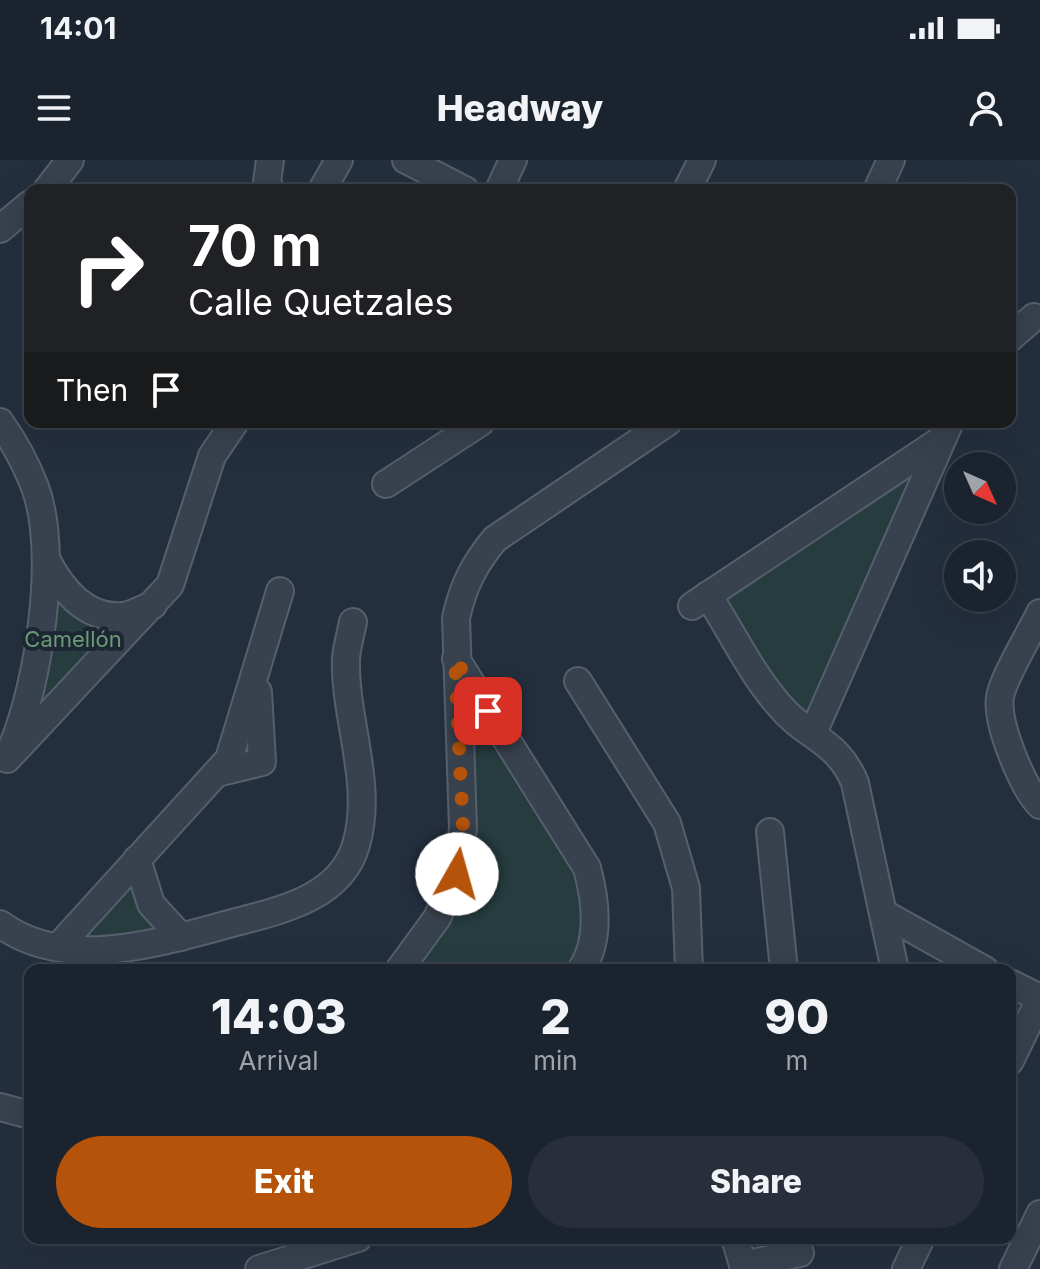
<!DOCTYPE html>
<html lang="en">
<head>
<meta charset="utf-8">
<style>
	:root { --surface:#1b232e; --page:#282f3a; --text:#f1f3f6; --muted:#a0a4aa; --line:#39404a; --accent:#b45309 }
	body { margin:0; font-family:Inter,sans-serif; background:var(--page); color:var(--text); height:100vh; display:flex; flex-direction:column; font-size:30px; white-space:nowrap }
	* { box-sizing:border-box; margin:0 }
	p { font-size:26px; color:var(--muted) }
	.icon { flex:none; width:44px; height:44px; fill:none; stroke:currentColor; stroke-width:2; stroke-linecap:round; stroke-linejoin:round }
	.map { position:relative; flex:1; overflow:hidden }
	.panel { position:absolute; left:24px; top:804px; width:992px; height:280px; display:flex; flex-direction:column; background:var(--surface); border-radius:16px; box-shadow:0 8px 32px #0002,0 0 0 2px var(--line) }
	.panel>* { flex:none }
	.banner { position:absolute; left:24px; top:24px; width:992px; height:244px; border-radius:16px; box-shadow:0 8px 32px #0002,0 0 0 2px var(--line); background:#202124; color:#fff; overflow:hidden }
	.needle { width:52px; rotate:135deg }
	.buttons { position:absolute; left:944px; top:292px; display:grid; gap:16px }
	.buttons a { display:grid; place-items:center; width:72px; height:72px; border-radius:50%; background:var(--surface); box-shadow:0 8px 32px #0002,0 0 0 2px var(--line); font-size:40px }
	.pin { position:absolute; display:grid; place-items:center; width:68px; height:68px; color:#fff; margin:-34px; border-radius:16px; box-shadow:0 4px 12px #0006 }
	.me { position:absolute; width:88px; margin:-44px; rotate:7deg; stroke-linejoin:round; filter:drop-shadow(0 0 6px #0008) }
	.turn { display:flex; align-items:center; gap:28px; height:168px; padding:0 32px; font-size:36px }
	.turn .icon { width:104px; height:104px; stroke-width:2.5 }
	.turn b { display:block; font-size:56px; line-height:68px }
	.then { display:flex; align-items:center; height:76px; padding:0 32px; background:#0003; gap:16px; font-size:30px }
	.eta { display:flex; justify-content:space-evenly; align-items:center; height:136px; text-align:center }
	.eta b { font-size:48px; font-weight:800; line-height:56px }
	.button { display:flex; gap:16px; margin-top:auto; padding:16px 32px }
	.button a { flex:1; height:92px; border-radius:48px; background:var(--accent); color:#fff; font-size:32px; font-weight:800; line-height:92px; text-align:center }
	.button a+a { background:var(--page); color:var(--text) }
	.status { display:flex; justify-content:space-between; align-items:center; height:56px; padding:0 40px; background:var(--surface); direction:ltr }
	.status svg { height:22px; fill:currentColor }
	header { display:flex; justify-content:space-between; align-items:center; height:104px; padding:0 32px; background:var(--surface); font-size:36px; font-weight:800 }
	.map>svg:first-child { display:block }
</style>
</head>
<body>
<div class="status"><b>14:01</b><svg viewBox="0 0 49 12"><path d="M0 12V9h3v3zM5 12V6h3v6zM10 12V3h3v9zM15 12V0h3v12zM26 1h20v11H26zM47 4h2v5h-2z"/></svg></div>
<header><svg class="icon" aria-label="menu" viewBox="0 0 24 24"><path d="M4 6h16M4 12h16M4 18h16"/></svg>Headway<svg class="icon" aria-label="person" viewBox="0 0 24 24"><circle cx="12" cy="8" r="4"/><path d="M4 21q1-7 8-7t8 7"/></svg></header>
<div class="map">
<svg width="1040" height="1109" viewBox="0 0 1040 1109">
	<rect width="100%" height="100%" fill="#242f3e"/>
	<g fill="#263c3f">
		<polygon points="941,280 813,573 708,435"/>
		<polygon points="59,425 123,456 7,599"/>
		<polygon points="455,499 587,708 581,810 399,810 448,736"/>
		<polygon points="137,699 181,777 58,787"/>
	</g>
	<g fill="none" stroke-linecap="round" stroke-linejoin="round">
		<g stroke="#565f6c" stroke-width="30">
			<g id="minor">
				<polyline points="270,0 267,22 271,30"/>
				<polyline points="406,0 465,30"/>
				<polyline points="47,30 70,0"/>
				<polyline points="322,30 339,0"/>
				<polyline points="499,30 513,0"/>
				<polyline points="687,30 702,0"/>
				<polyline points="877,30 891,0"/>
				<polyline points="0,69 30,44"/>
				<polyline points="1010,178 1034,157"/>
				<path d="M 0,262 C 14,282 26,304 35,327 C 59,393 39,523 12,587"/>
				<polyline points="386,324 481,262"/>
				<path d="M 46,399 C 61,428 85,460 123,456 C 132,455 144,448 153,445"/>
				<path d="M 708,435 C 731,471 751,513 779,545 C 806,578 838,580 855,623 L 895,810"/>
				<polyline points="692,446 941,280"/>
				<path d="M 1040,453 C 1030,474 1003,518 1000,537 C 996,563 1022,626 1040,645"/>
				<path d="M 456,499 L 587,708 C 596,741 601,780 581,810"/>
				<polyline points="578,521 667,663 686,728 689,810"/>
				<polyline points="813,573 950,262"/>
				<polyline points="7,599 170,425 212,296 235,262"/>
				<polyline points="217,613 262,602 258,532"/>
				<polyline points="770,672 784,810"/>
				<polyline points="137,699 151,744 181,777"/>
				<polyline points="885,754 985,810"/>
				<path d="M 0,764 C 65,812 158,783 229,764 C 276,751 340,740 356,685 C 374,624 344,559 346,498 C 347,486 351,473 353,462"/>
				<polyline points="58,787 229,599 280,431"/>
				<path d="M 399,810 L 437,758 L 457,714 L 463,668 L 456,458 C 463,426 474,404 495,379 L 668,262"/>
				<polyline points="1010,823 1040,838"/>
				<polyline points="1010,901 1040,839"/>
				<polyline points="0,947 30,955"/>
				<polyline points="735,1078 743,1105"/>
				<polyline points="259,1109 358,1078"/>
				<polyline points="744,1109 743,1105 800,1093"/>
				<polyline points="906,1109 921,1078"/>
				<polyline points="1013,1109 1040,1054"/>
			</g>
		</g>
		<use href="#minor" stroke="#38414e" stroke-width="26"/>
	</g>
	<g fill="none" stroke-linecap="round" stroke-linejoin="round">
		<polyline stroke="#b45309" stroke-width="14" stroke-dasharray="0 25.2" points="457,714 463,668 455,499 488,551"/>
	</g>
	<g text-anchor="middle" stroke-width="8" stroke-linejoin="round" paint-order="stroke">
		<g font-size="22" fill="#6b9a76" stroke="#1d2633">
			<text x="73" y="487">Camellón</text>
		</g>
	</g>
</svg>
<div class="buttons">
<a><svg class="needle" viewBox="-14 -14 28 28"><path d="M0-13l5 13h-10z" fill="#e53935"/><path d="M0 13l5-13h-10z" fill="#a0a4aa"/></svg></a>
<a><svg class="icon" aria-label="sound" viewBox="0 0 24 24"><path d="M4 9h4l5-4v14l-5-4H4zM17 9q2 3 0 6"/></svg></a>
</div>
<div class="pin" style="left:488px;top:551px;background:#d93025"><svg class="icon" aria-label="arrive" viewBox="0 0 24 24"><path d="M6 21V4h12l-3 4 3 4H6"/></svg></div>
<svg class="me" style="left:457px;top:714px" viewBox="-20 -20 40 40"><circle r="19" fill="#fff"/><path d="M0-13L10 11 0 6-10 11z" fill="#b45309"/></svg>
<div class="banner">
<div class="turn"><svg class="icon" aria-label="right" viewBox="0 0 24 24"><path d="M7 20v-9h11M14 6l5 5-5 5"/></svg><div><b>70 m</b>Calle Quetzales</div></div>
<div class="then">Then<svg class="icon" aria-label="arrive" viewBox="0 0 24 24"><path d="M6 21V4h12l-3 4 3 4H6"/></svg></div>
</div>
<section class="panel">
<div class="eta">
<div><b>14:03</b><p>Arrival</p></div>
<div><b>2</b><p>min</p></div>
<div><b>90</b><p>m</p></div>
</div>
<div class="button"><a>Exit</a><a>Share</a></div>
</section>
</div>
</body>
</html>
